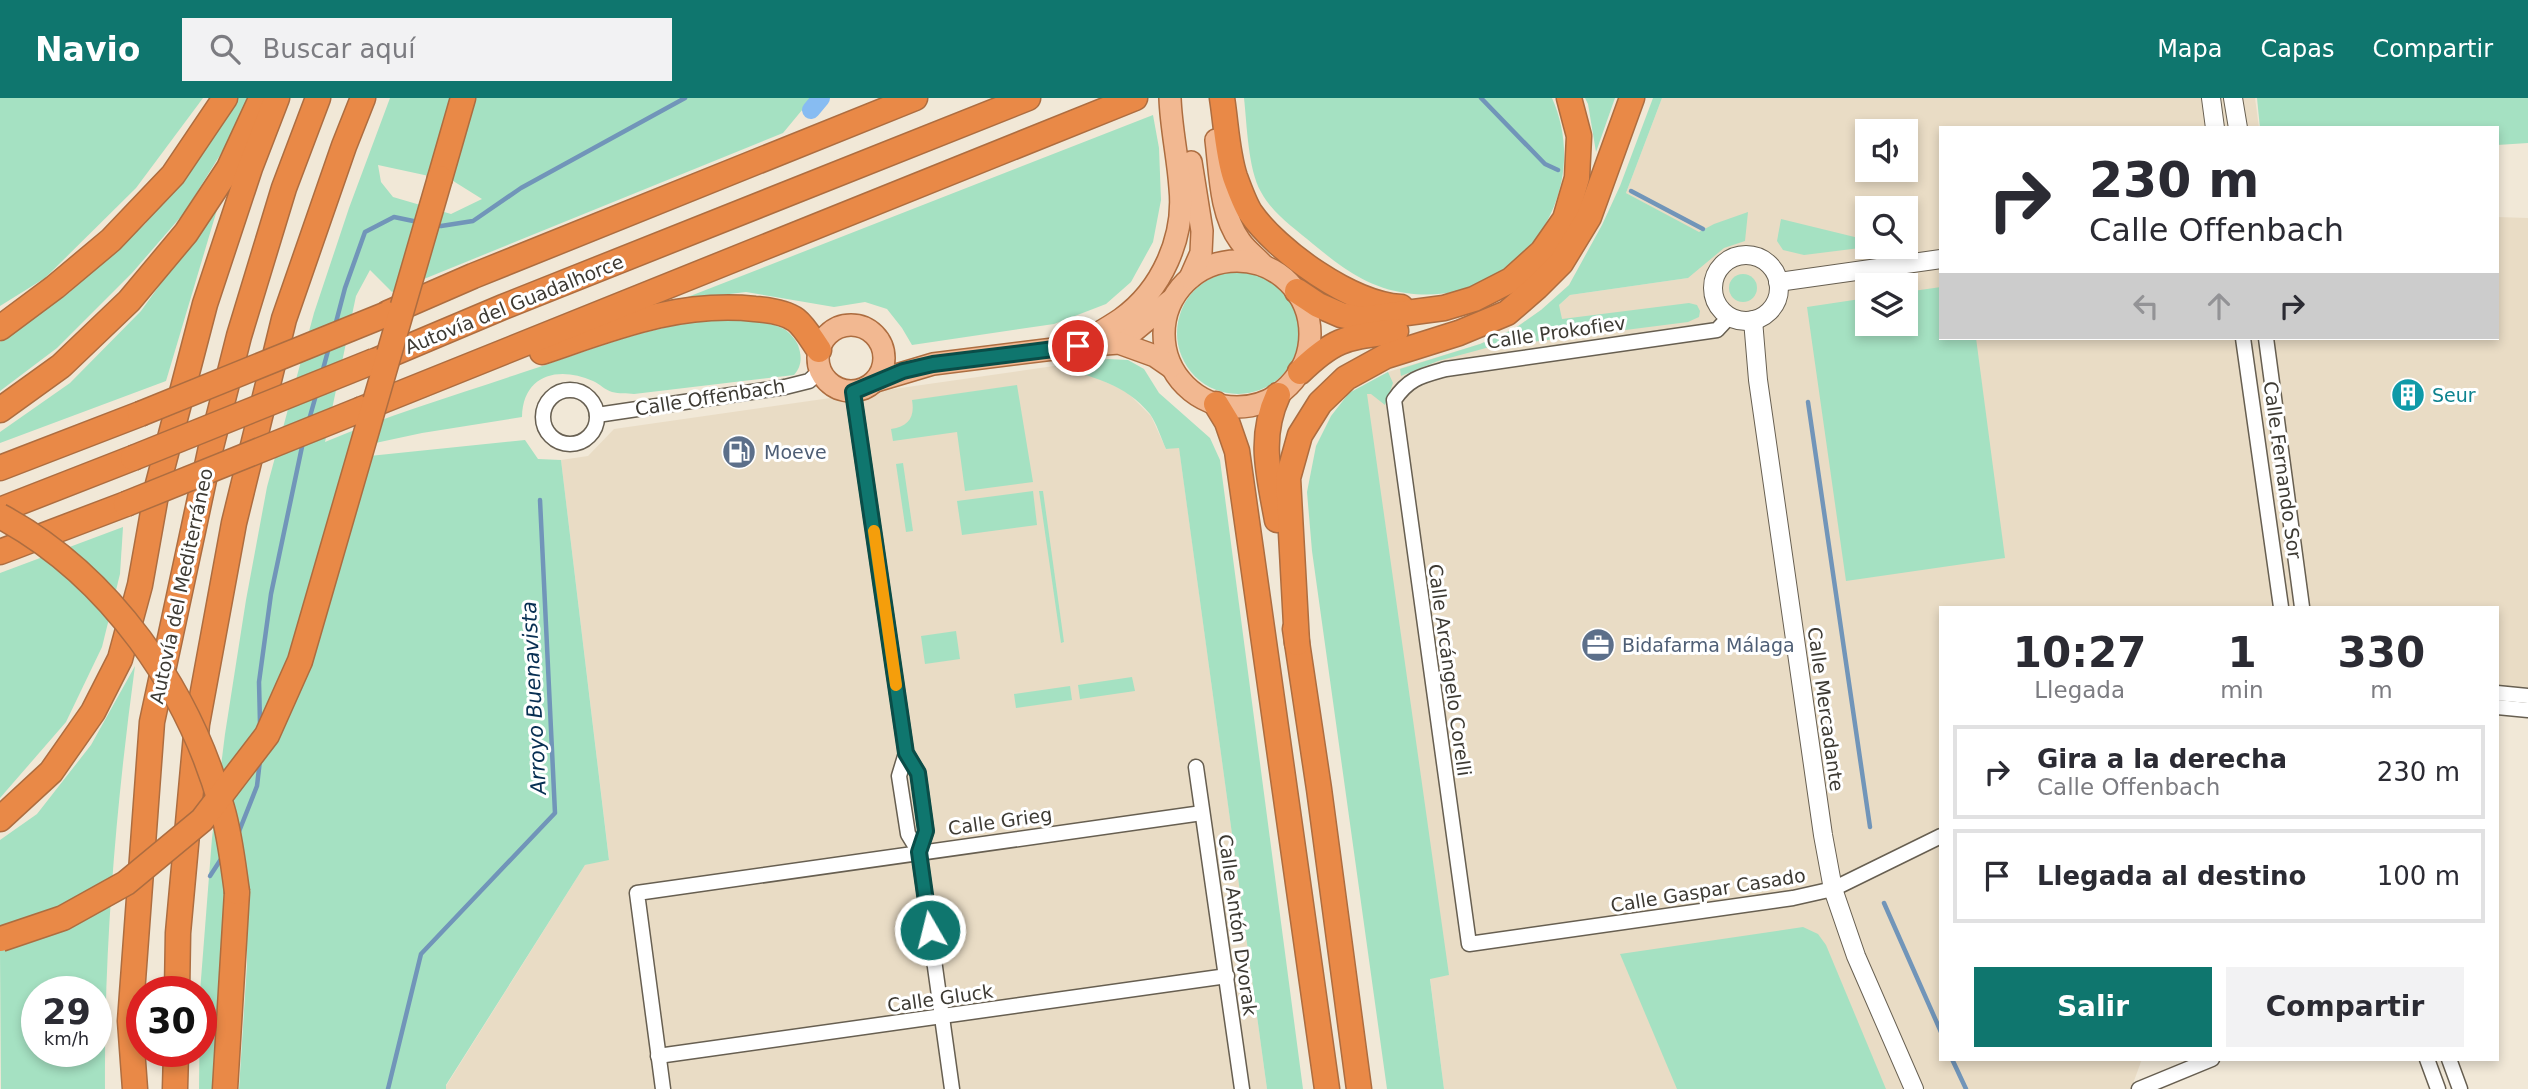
<!DOCTYPE html>
<html lang="es">
<head>
<meta charset="utf-8">
<style>
	:root { --surface:#fff; --page:#f2f2f3; --text:#2b2b33; --muted:#7c7c81; --line:#e1e1e2; --accent:#0f766e }
	body { margin:0; font-family:"DejaVu Sans",sans-serif; background:var(--page); color:var(--text); height:100vh; display:flex; flex-direction:column; font-size:26px; white-space:nowrap }
	* { box-sizing:border-box; margin:0 }
	p { font-size:23px; color:var(--muted) }
	.icon { flex:none; width:38px; height:38px; fill:none; stroke:currentColor; stroke-width:2; stroke-linecap:round; stroke-linejoin:round }
	.map { position:relative; flex:1; overflow:hidden }
	.panel { position:absolute; left:1939px; top:508px; width:560px; height:455px; display:flex; flex-direction:column; background:var(--surface); border-radius:0px; box-shadow:0 4px 10px #0003 }
	.panel>* { flex:none }
	.hud { position:absolute; left:1939px; top:28px; width:560px; height:214px; border-radius:0px; box-shadow:0 4px 10px #0003; background:#fff; color:var(--text); overflow:hidden }
	.fabs { position:absolute; left:1855px; top:21px; display:grid; gap:14px }
	.fabs a { display:grid; place-items:center; width:63px; height:63px; border-radius:0px; background:var(--surface); box-shadow:0 4px 10px #0003; font-size:35px }
	.speed { position:absolute; left:21px; top:878px; display:flex; gap:14px; font-size:35px; font-weight:700; text-align:center }
	.speed>* { display:grid; place-content:center; width:91px; height:91px; border-radius:50%; background:var(--surface); box-shadow:0 4px 10px #0003; line-height:1 }
	.speed small { font-size:18px; font-weight:400 }
	.speed .limit { border:10px solid #d22; background:#fff; color:#111 }
	.pin { position:absolute; display:grid; place-items:center; width:60px; height:60px; color:#fff; margin:-30px; border:4px solid #fff; border-radius:50%; box-shadow:0 2px 7px #0007 }
	.me { position:absolute; width:77px; margin:-38px; rotate:352deg; stroke-linejoin:round; filter:drop-shadow(0 0 5px #0008) }
	.turn { display:flex; align-items:center; gap:24px; height:147px; padding:0 35px; font-size:32px }
	.turn .icon { width:91px; height:91px; stroke-width:2.5 }
	.turn b { display:block; font-size:49px; line-height:60px }
	.lanes { display:flex; align-items:center; height:66px; padding:0 35px; background:#0003; justify-content:center; gap:35px; direction:ltr }
	.lanes .off { opacity:.35 }
	.eta { display:flex; justify-content:space-evenly; align-items:center; height:119px; text-align:center }
	.eta b { font-size:42px; font-weight:600; line-height:49px }
	.button { display:flex; gap:14px; margin-top:auto; padding:14px 35px }
	.button a { flex:1; height:80px; border-radius:0px; background:var(--accent); color:#fff; font-size:28px; font-weight:600; line-height:80px; text-align:center }
	.button a+a { background:var(--page); color:var(--text) }
	ul { padding:0; list-style:none }
	li { display:flex; align-items:center; gap:21px; height:94px; margin:0 14px 10px; padding:0 21px; border:4px solid var(--line); border-radius:0px }
	li div { flex:1 }
	li b { display:block; font-size:26px }
	li em { font-style:normal }
	header { display:flex; align-items:center; gap:42px; box-sizing:border-box; height:98px; padding:0 35px; background:var(--accent); color:#fff }
	header strong { font-size:33px }
	nav { display:flex; gap:38px; margin-inline-start:auto; font-size:24px }
	.search { width:490px; height:63px; background:var(--page); display:flex; align-items:center; gap:18px; box-sizing:border-box; padding:0 24px; border-radius:0px; color:var(--muted); font-size:26px }
	.map>svg:first-child { display:block }
</style>
</head>
<body>
<header>
<strong>Navio</strong>
<div class="search"><svg class="icon" aria-label="search" viewBox="0 0 24 24"><circle cx="10" cy="10" r="6"/><path d="M15 15l6 6"/></svg>Buscar aquí</div>
<nav><a>Mapa</a><a>Capas</a><a>Compartir</a></nav>
</header>
<div class="map">
<svg width="2528" height="991" viewBox="0 0 2528 991">
	<rect width="100%" height="100%" fill="#f1e8d7"/>
	<g fill="#e9dcc5" fill-rule="evenodd">
		<path d="M 1662,0 L 2255,0 L 2259,30 L 1941,30 L 1941,240 L 2497,240 L 2497,119 L 2528,120 L 2528,604 L 2497,598 L 2497,509 L 1941,509 L 1941,961 L 2142,961 L 2131,991 L 1444,991 L 1430,880 L 1448,877 L 1364,287 L 1388,274 L 1480,246 L 1514,231 L 1541,212 L 1559,207 L 1570,197 L 1688,180 L 1699,135 L 1626,95 ZM 1867,33 L 1906,33 L 1906,72 L 1867,72 ZM 1867,110 L 1906,110 L 1906,149 L 1867,149 ZM 1867,187 L 1906,187 L 1906,226 L 1867,226 Z"/>
		<polygon points="1054,268 1095,279 1127,294 1151,318 1166,351 1179,349 1267,991 446,991 446,988 585,767 609,761 561,362 588,358 614,331"/>
	</g>
	<g fill="#a5e1c2" fill-rule="evenodd">
		<polygon points="0,0 203,0 136,90 45,180 0,208"/>
		<polygon points="237,0 249,0 235,33 184,115 132,175 57,250 0,293 0,244 70,194 145,126 199,60"/>
		<path d="M 390,0 L 450,0 L 429,78 L 378,67 L 381,84 L 393,99 L 451,116 L 482,101 L 450,81 L 474,0 L 812,0 L 783,35 L 392,194 L 370,172 L 356,198 L 325,344 C 389,317 456,297 521,275 C 574,258 629,235 684,226 C 708,222 763,219 784,231 C 789,234 796,242 798,247 C 802,258 802,268 794,277 L 634,296 C 627,295 619,296 612,294 C 605,292 600,286 593,283 C 559,268 523,276 522,319 L 422,335 L 352,350 L 350,360 L 525,342 L 538,361 L 561,362 L 609,762 L 585,767 L 446,987 L 446,991 L 239,991 L 247,866 L 247,796 L 220,991 L 199,991 L 200,894 L 212,740 L 225,636 L 246,502 L 267,389 L 314,215 L 349,110 Z"/>
		<path d="M 1244,0 L 1552,0 C 1596,99 1514,211 1406,195 C 1368,190 1341,169 1313,146 C 1294,130 1273,116 1261,94 C 1248,71 1247,27 1244,0 Z"/>
		<polygon points="1585,0 1615,0 1596,54 1588,6"/>
		<polygon points="1653,0 1662,0 1626,95 1699,134 1714,126 1748,114 1745,143 1724,150 1688,180 1570,197 1559,207 1562,221 1689,205 1697,207 1700,213 1699,219 1688,224 1486,250 1438,263 1401,278 1400,271 1480,246 1514,231 1541,212 1569,187 1602,127 1620,88"/>
		<polygon points="2257,0 2528,0 2528,45 2497,47 2497,30 2260,30"/>
		<polygon points="1153,17 1159,50 1161,102 1153,144 1131,184 1106,206 1054,226 912,247 902,230 887,211 865,204 834,209 746,194 680,202"/>
		<polygon points="219,105 166,283 0,345 0,334 70,285 141,213"/>
		<polygon points="1781,121 1867,142 1868,149 1804,157 1783,152 1777,143"/>
		<circle cx="1238" cy="235" r="61"/>
		<circle cx="1743" cy="190" r="14"/>
		<polygon points="1941,189 1941,240 1976,240 2005,460 1846,483 1807,209 1867,200 1867,226 1906,226 1906,194"/>
		<path d="M 1108,261 L 1128,262 L 1144,271 L 1159,295 L 1210,340 L 1220,362 L 1303,991 L 1267,991 L 1179,350 L 1166,351 C 1161,340 1157,326 1150,316 C 1126,286 1090,278 1054,268 Z"/>
		<polygon points="1388,274 1393,285 1385,307 1371,296 1367,296 1449,877 1430,881 1444,991 1387,991 1312,453 1307,394 1316,348 1331,318 1349,295"/>
		<path d="M 1017,287 L 1033,384 L 965,393 L 957,334 L 893,343 L 891,331 C 909,328 915,319 912,302 Z"/>
		<polygon points="903,365 913,433 906,434 896,366"/>
		<polygon points="1033,393 1037,427 962,437 957,403"/>
		<polygon points="1039,393 1043,393 1064,544 1061,545"/>
		<polygon points="123,429 120,476 102,549 66,624 0,700 0,475"/>
		<polygon points="956,533 960,561 925,566 921,538"/>
		<path d="M 135,568 C 116,708 104,849 105,991 L 1,991 L 0,853 L 54,833 L 0,830 L 0,742 L 37,716 L 91,647 ZM 37,894 L 96,894 L 96,954 L 37,954 Z"/>
		<polygon points="1132,579 1135,593 1080,601 1078,587"/>
		<polygon points="1070,588 1072,602 1016,610 1014,596"/>
		<polygon points="1803,829 1818,836 1826,847 1886,991 1677,991 1620,856"/>
	</g>
	<g fill="none" stroke-linecap="round" stroke-linejoin="round">
		<g stroke="#7195b9" stroke-width="4.5">
			<polyline points="1481,0 1545,66 1558,72"/>
			<polyline points="1631,93 1703,131"/>
			<polyline points="434,127 441,128 473,123 521,90 685,0"/>
			<polyline points="335,228 345,190 365,134 394,119 418,124"/>
			<polyline points="322,275 329,249"/>
			<polyline points="1808,304 1870,729"/>
			<polyline points="309,322 316,297"/>
			<polyline points="260,625 259,584 271,496 303,344"/>
			<polyline points="238,736 257,688 260,662"/>
			<polyline points="210,778 223,758"/>
			<polyline points="1884,805 1941,934"/>
			<polyline points="1952,961 1966,991"/>
			<polyline points="388,991 421,856 555,715 540,402"/>
		</g>
		<polyline stroke="#87bcf2" stroke-width="18" points="811,12 821,0"/>
		<g stroke="#675f51" stroke-width="17">
			<g id="minor">
				<path d="M 1730,218 L 1717,232 L 1446,271 C 1421,278 1409,280 1394,302 L 1469,846 L 1793,800 L 1833,791 L 1941,738"/>
				<polyline points="2243,240 2281,509"/>
				<polyline points="2266,240 2302,509"/>
				<circle cx="570" cy="319" r="27"/>
				<polyline points="853,294 906,655 918,675 926,733 919,754"/>
				<polyline points="597,317 785,289 809,283 820,273"/>
				<polyline points="2497,595 2528,598"/>
				<polyline points="2497,609 2528,612"/>
				<polyline points="906,655 899,678 908,736 919,754 952,991"/>
				<polyline points="1196,669 1242,991"/>
				<polyline points="658,958 1227,878"/>
				<polyline points="2427,961 2438,991"/>
				<polyline points="2449,961 2460,991"/>
				<polyline points="663,991 637,795 1202,715"/>
				<polyline points="2139,991 2212,961"/>
			</g>
		</g>
		<g stroke="#675f51" stroke-width="20">
			<g id="tertiary">
				<polyline points="2211,0 2215,30"/>
				<polyline points="2233,0 2238,30"/>
				<circle cx="1746" cy="190" r="33"/>
				<polyline points="1778,184 1941,161"/>
				<polyline points="1753,222 1758,282 1823,737 1833,791 1856,858 1914,991"/>
			</g>
		</g>
		<g stroke="#ad6d40" stroke-width="24">
			<g id="primary">
				<path d="M 1216,42 C 1220,75 1220,116 1240,143 C 1246,152 1256,159 1263,167"/>
				<circle cx="1237" cy="236" r="73"/>
				<polyline points="1190,180 1201,155 1202,133 1191,64"/>
				<circle cx="851" cy="260" r="33"/>
				<polyline points="1106,241 1135,232 1170,203"/>
				<path d="M 1080,246 C 1093,238 1108,230 1121,221 C 1162,192 1185,139 1180,90 C 1178,60 1171,30 1170,0"/>
				<polyline points="876,283 933,266 1078,248 1119,245 1155,258 1171,269"/>
			</g>
		</g>
		<g stroke="#ad6d40" stroke-width="27">
			<g id="motorway">
				<path d="M 1222,0 C 1226,25 1227,55 1235,79 C 1239,90 1244,104 1250,114 C 1277,153 1352,207 1401,209"/>
				<polyline points="440,80 463,0"/>
				<polyline points="1297,193 1318,207 1341,217 1361,221 1444,210 1474,201 1511,182 1542,154 1565,121 1577,80 1579,38 1569,0"/>
				<polyline points="388,215 473,178 915,0"/>
				<polyline points="0,230 55,189 111,142 173,77 225,0"/>
				<path d="M 542,254 C 613,230 678,203 755,211 C 768,212 785,214 796,222 C 805,229 812,242 819,252"/>
				<polyline points="375,263 503,209 1028,0"/>
				<path d="M 1300,274 C 1336,239 1347,240 1396,233"/>
				<polyline points="1216,306 1227,324 1237,353 1327,991"/>
				<polyline points="362,311 1135,0"/>
				<polyline points="0,312 61,268 129,203 186,135 229,70 261,1"/>
				<polyline points="0,370 140,316"/>
				<polyline points="0,412 133,360"/>
				<path d="M 1277,422 C 1269,378 1258,340 1278,297"/>
				<polyline points="0,454 126,406"/>
				<polyline points="1295,531 1319,691 1359,991"/>
				<polyline points="1297,545 1288,380 1300,337 1320,305 1346,280 1386,258 1459,235 1507,215 1537,189 1561,165 1589,119 1632,0"/>
				<polyline points="0,721 51,674 93,614 120,561 140,487 158,386 205,206 250,70 277,0"/>
				<polyline points="177,894 178,835 197,626 234,425 284,221 344,48 363,0"/>
				<polyline points="135,991 130,923 152,624 211,349 239,238 284,90 318,0"/>
				<polyline points="175,991 176,954"/>
				<polyline points="225,991 237,794"/>
			</g>
		</g>
		<use href="#minor" stroke="#fff" stroke-width="14"/>
		<use href="#tertiary" stroke="#fff" stroke-width="18"/>
		<use href="#primary" stroke="#f2b891" stroke-width="21"/>
		<use href="#motorway" stroke="#e98947" stroke-width="24"/>
		<g stroke="#ad6d40" stroke-width="27" stroke-linecap="butt">
			<g id="motorway-bridge">
				<polyline points="140,316 387,216"/>
				<polyline points="133,360 374,263"/>
				<polyline points="126,406 362,311"/>
				<path d="M 0,418 C 110,477 189,591 222,710 C 230,737 233,766 237,794"/>
				<polyline points="1,841 63,820 126,785 202,722 267,637 300,563 440,80"/>
			</g>
		</g>
		<use href="#motorway-bridge" stroke="#e98947" stroke-width="24"/>
	</g>
	<g fill="none" stroke-linecap="round" stroke-linejoin="round">
		<g stroke="#0a4d48" stroke-width="18">
			<polyline id="route" points="930,832 919,754 926,733 918,675 906,655 853,294 903,273 933,266 1078,248"/>
		</g>
		<use href="#route" stroke="#0f766e" stroke-width="12"/>
		<polyline stroke="#f59e0b" stroke-width="12" points="874,433 896,587"/>
	</g>
	<defs>
		<g id="building-disc" transform="scale(1.75)"><circle r="9.5" fill="#0f9aa8" stroke="#fff"/><path d="M-4-6H4V6H1V3H-1V6H-4ZM-2.5-4.3h1.7v1.8h-1.7ZM.8-4.3h1.7v1.8H.8ZM-2.5-1h1.7V.8h-1.7ZM.8-1h1.7V.8H.8Z" fill="#fff"/></g>
		<g id="fuel-disc" transform="scale(1.75)"><circle r="9.5" fill="#5c6f8a" stroke="#fff"/><path d="M-5.5-6h7V0h2V4h1.3V-2.5L3-4.5l.8-.8L6-3V5H2.5V1h-1V6h-7ZM-4.2-4.7v3.2H.2V-4.7Z" fill="#fff"/></g>
		<g id="office-disc" transform="scale(1.75)"><circle r="9.5" fill="#5c6f8a" stroke="#fff"/><path d="M-6-3h4V-5.5h4V-3h4V5H-6ZM-1-4.5V-3h2v-1.5ZM-6 0V1H6V0Z" fill="#fff"/></g>
	</defs>
	<g fill-rule="evenodd">
		<use href="#building-disc" x="2408" y="297"/>
		<use href="#fuel-disc" x="739" y="354"/>
		<use href="#office-disc" x="1598" y="547"/>
	</g>
	<g text-anchor="middle" stroke-width="6" stroke-linejoin="round" paint-order="stroke">
		<g font-size="19" fill="#3d3a33" stroke="#fff">
			<text transform="translate(514 206) rotate(-22)" y="7">Autovía del Guadalhorce</text>
			<text transform="translate(1556 234) rotate(-8)" y="7">Calle Prokofiev</text>
			<text transform="translate(710 299) rotate(-9)" y="7">Calle Offenbach</text>
			<text transform="translate(2283 372) rotate(82)" y="7">Calle Fernando Sor</text>
			<text transform="translate(181 488) rotate(-78)" y="7">Autovía del Mediterráneo</text>
			<text transform="translate(1450 572) rotate(82)" y="7">Calle Arcángelo Corelli</text>
			<text transform="translate(1826 611) rotate(82)" y="7">Calle Mercadante</text>
			<text transform="translate(1000 723) rotate(-8)" y="7">Calle Grieg</text>
			<text transform="translate(1708 792) rotate(-9)" y="7">Calle Gaspar Casado</text>
			<text transform="translate(1238 827) rotate(82)" y="7">Calle Antón Dvorak</text>
			<text transform="translate(940 900) rotate(-8)" y="7">Calle Gluck</text>
		</g>
		<g font-size="19" fill="#0d838f" stroke="#fff" text-anchor="start">
			<text x="2432" y="304">Seur</text>
		</g>
		<g font-size="19" fill="#4e5e75" stroke="#fff" text-anchor="start">
			<text x="764" y="361">Moeve</text>
			<text x="1622" y="554">Bidafarma Málaga</text>
		</g>
		<g font-size="21" font-style="italic" fill="#072f52" stroke="#fff">
			<text transform="translate(534 600) rotate(-93)" y="7">Arroyo Buenavista</text>
		</g>
	</g>
</svg>
<div class="fabs">
<a><svg class="icon" aria-label="sound" viewBox="0 0 24 24"><path d="M4 9h4l5-4v14l-5-4H4zM17 9q2 3 0 6"/></svg></a>
<a><svg class="icon" aria-label="search" viewBox="0 0 24 24"><circle cx="10" cy="10" r="6"/><path d="M15 15l6 6"/></svg></a>
<a><svg class="icon" aria-label="layers" viewBox="0 0 24 24"><path d="M12 4l9 5-9 5-9-5zM3 14l9 5 9-5"/></svg></a>
</div>
<div class="speed"><div>29<small>km/h</small></div><div class="limit">30</div></div>
<div class="pin" style="left:1078px;top:248px;background:#d93025"><svg class="icon" aria-label="arrive" viewBox="0 0 24 24"><path d="M6 21V4h12l-3 4 3 4H6"/></svg></div>
<svg class="me" style="left:930px;top:832px" viewBox="-20 -20 40 40"><circle r="17" fill="#0f766e" stroke="#fff" stroke-width="3"/><path d="M0-11L8 9 0 5-8 9z" fill="#fff"/></svg>
<div class="hud">
<div class="turn"><svg class="icon" aria-label="right" viewBox="0 0 24 24"><path d="M7 20v-9h11M14 6l5 5-5 5"/></svg><div><b>230 m</b>Calle Offenbach</div></div>
<div class="lanes"><svg class="icon off" aria-label="left" viewBox="0 0 24 24"><path d="M17 20v-9H6M10 6l-5 5 5 5"/></svg><svg class="icon off" aria-label="ahead" viewBox="0 0 24 24"><path d="M12 20V5M6 11l6-6 6 6"/></svg><svg class="icon" aria-label="right" viewBox="0 0 24 24"><path d="M7 20v-9h11M14 6l5 5-5 5"/></svg></div>
</div>
<section class="panel">
<div class="eta">
<div><b>10:27</b><p>Llegada</p></div>
<div><b>1</b><p>min</p></div>
<div><b>330</b><p>m</p></div>
</div>
<ul>
<li><svg class="icon" aria-label="right" viewBox="0 0 24 24"><path d="M7 20v-9h11M14 6l5 5-5 5"/></svg><div><b>Gira a la derecha</b><p>Calle Offenbach</p></div><em>230 m</em></li>
<li><svg class="icon" aria-label="arrive" viewBox="0 0 24 24"><path d="M6 21V4h12l-3 4 3 4H6"/></svg><div><b>Llegada al destino</b></div><em>100 m</em></li>
</ul>
<div class="button"><a>Salir</a><a>Compartir</a></div>
</section>
</div>
</body>
</html>
